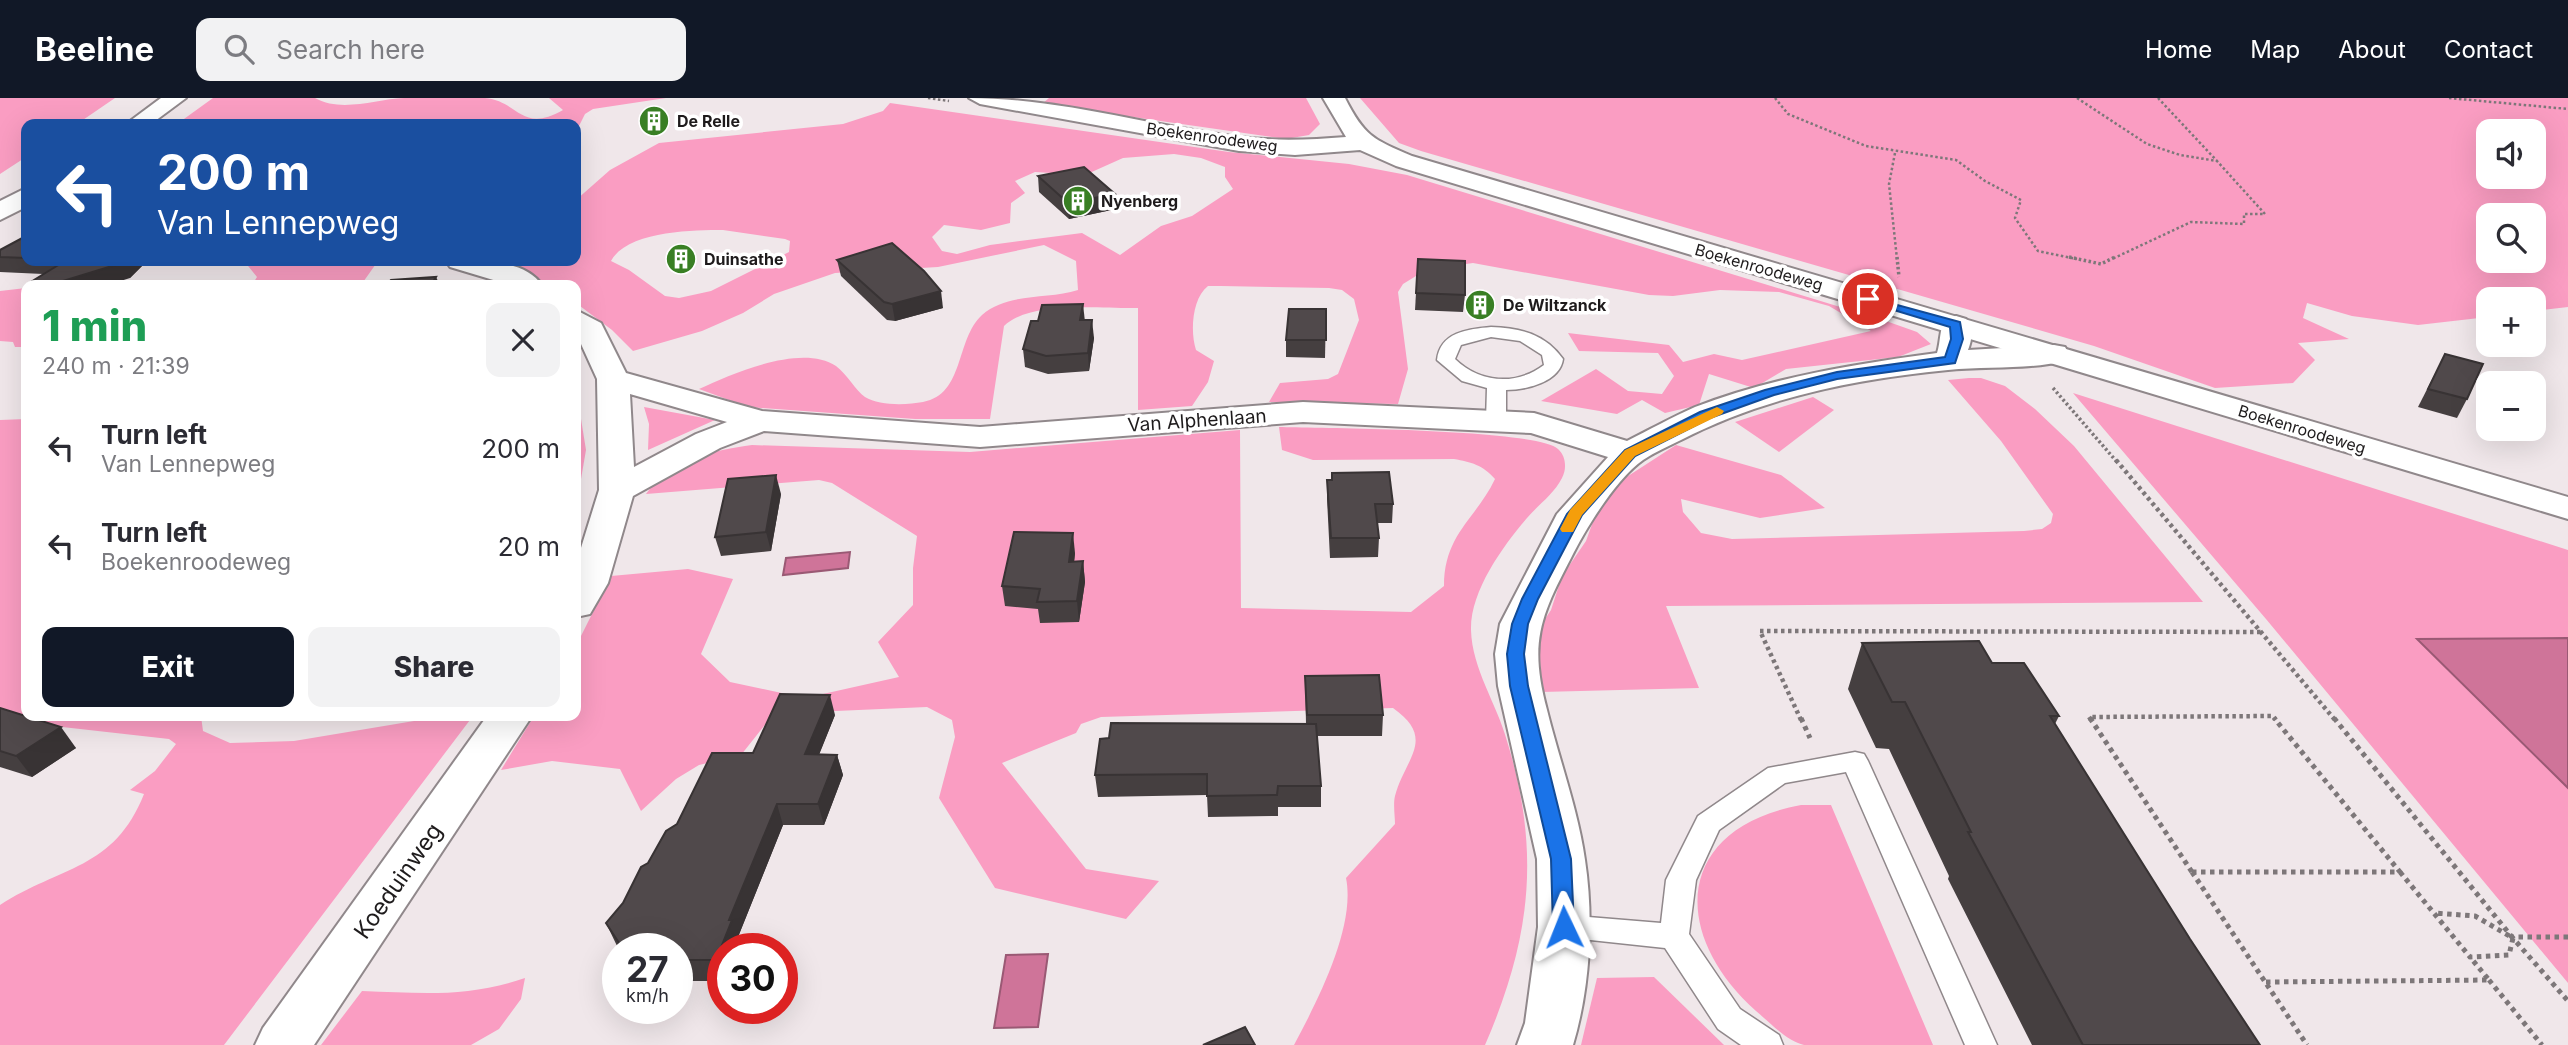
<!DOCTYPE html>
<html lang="en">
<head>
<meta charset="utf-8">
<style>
	:root { --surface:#fff; --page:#f2f2f3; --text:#2b2b33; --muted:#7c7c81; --accent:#111827 }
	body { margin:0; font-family:Inter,sans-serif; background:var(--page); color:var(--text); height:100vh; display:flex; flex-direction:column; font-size:26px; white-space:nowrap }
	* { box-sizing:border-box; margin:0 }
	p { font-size:23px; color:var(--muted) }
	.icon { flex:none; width:38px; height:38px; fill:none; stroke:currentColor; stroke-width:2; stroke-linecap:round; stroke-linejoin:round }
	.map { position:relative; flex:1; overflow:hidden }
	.panel { position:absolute; left:21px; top:182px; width:560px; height:441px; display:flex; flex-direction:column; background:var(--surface); border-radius:14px; box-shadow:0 7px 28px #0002 }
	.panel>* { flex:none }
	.hud { position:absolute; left:21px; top:21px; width:560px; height:147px; border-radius:14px; box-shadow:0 7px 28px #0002; background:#1a4fa0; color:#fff; overflow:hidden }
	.controls { position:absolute; left:2476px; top:21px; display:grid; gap:14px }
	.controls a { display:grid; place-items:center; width:70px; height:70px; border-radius:14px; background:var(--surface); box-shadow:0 7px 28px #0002; font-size:35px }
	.speed { position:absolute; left:602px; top:835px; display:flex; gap:14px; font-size:35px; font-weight:700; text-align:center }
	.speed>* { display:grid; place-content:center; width:91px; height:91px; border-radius:50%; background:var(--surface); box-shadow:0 7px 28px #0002; line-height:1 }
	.speed small { font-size:18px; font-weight:400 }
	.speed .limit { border:10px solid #d22; background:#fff; color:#111 }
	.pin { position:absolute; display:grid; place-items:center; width:60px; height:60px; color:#fff; margin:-30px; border:4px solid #fff; border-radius:50%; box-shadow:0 2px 7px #0007 }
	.me { position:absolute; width:77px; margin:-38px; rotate:358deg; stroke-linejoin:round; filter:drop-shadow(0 0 5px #0008) }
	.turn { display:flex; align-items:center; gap:24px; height:147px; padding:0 21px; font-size:32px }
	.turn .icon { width:91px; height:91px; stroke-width:2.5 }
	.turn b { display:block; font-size:49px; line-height:60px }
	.round { display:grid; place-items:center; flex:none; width:74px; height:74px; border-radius:14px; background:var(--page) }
	.summary { display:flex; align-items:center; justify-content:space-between; height:119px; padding:0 21px }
	h1 { font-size:42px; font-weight:800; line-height:52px; color:#1e9e55 }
	.action { display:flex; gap:14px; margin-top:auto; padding:14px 21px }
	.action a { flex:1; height:80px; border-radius:14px; background:var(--accent); color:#fff; font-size:28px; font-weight:800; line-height:80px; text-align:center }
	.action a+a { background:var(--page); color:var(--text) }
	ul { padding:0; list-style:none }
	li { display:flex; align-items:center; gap:21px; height:98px; padding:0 21px }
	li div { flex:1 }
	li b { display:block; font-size:26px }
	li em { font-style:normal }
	header { display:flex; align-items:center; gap:42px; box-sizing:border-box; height:98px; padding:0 35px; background:var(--accent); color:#fff }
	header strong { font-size:33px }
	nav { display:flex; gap:38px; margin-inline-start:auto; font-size:24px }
	.search { width:490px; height:63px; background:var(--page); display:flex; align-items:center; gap:18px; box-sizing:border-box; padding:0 24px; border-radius:14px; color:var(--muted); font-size:26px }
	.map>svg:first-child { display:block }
</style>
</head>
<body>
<header>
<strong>Beeline</strong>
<div class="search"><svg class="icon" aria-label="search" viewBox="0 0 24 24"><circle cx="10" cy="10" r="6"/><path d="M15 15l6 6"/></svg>Search here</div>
<nav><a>Home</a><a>Map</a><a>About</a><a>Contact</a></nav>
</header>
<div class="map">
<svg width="2568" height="947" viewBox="0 0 2568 947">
	<rect width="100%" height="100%" fill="#f0e7ea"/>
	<g fill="#fa9dc2" fill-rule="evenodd">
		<polygon points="0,0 115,0 77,26 26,26 26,59 0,76"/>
		<path d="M 213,0 L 315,0 C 342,15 376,1 404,0 C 430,0 459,0 485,0 C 519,3 521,36 563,12 L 549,0 L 666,0 L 593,11 L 585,16 L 576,34 L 576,26 L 177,26 Z"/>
		<polygon points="1049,0 1306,0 1320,26 1309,37 1286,41 1042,6"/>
		<path d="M 1360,0 L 2568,0 L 2568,209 L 2534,213 L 2534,201 L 2488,201 L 2488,219 L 2418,227 L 2352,218 L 2307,205 L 2303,220 L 2349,241 L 2298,245 L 2315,262 L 2293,285 L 2215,290 L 2094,248 L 1421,53 L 1399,45 ZM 2488,33 L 2534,33 L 2534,79 L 2488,79 ZM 2488,117 L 2534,117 L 2534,163 L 2488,163 Z"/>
		<path d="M 890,5 L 1229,54 L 1349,66 L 1407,77 L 1886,223 L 1917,234 L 1931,246 L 1898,259 L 1786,271 L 1754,290 L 1709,276 L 1699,307 L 1665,315 L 1642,302 L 1617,316 L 1541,303 L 1596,271 L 1628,293 L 1662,296 L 1674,278 L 1658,255 L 1579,253 L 1568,235 L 1669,247 L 1683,264 L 1714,256 L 1742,262 L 1871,233 L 1829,208 L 1779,194 L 1720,192 L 1673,198 L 1649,197 L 1473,165 L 1438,170 L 1416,178 L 1403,186 L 1398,194 L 1408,271 L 1398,306 L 1269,304 L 1280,285 L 1328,281 L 1338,276 L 1359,222 L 1354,201 L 1342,192 L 1329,190 L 1221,188 L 1208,188 C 1192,200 1190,234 1196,252 L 1214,263 L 1208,284 L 1192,308 L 1138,312 L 1138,210 C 1102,211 1030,202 1004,228 L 990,321 L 915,321 L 748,309 L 699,291 C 732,276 801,245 836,268 C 847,276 856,293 865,299 C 879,308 907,307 923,304 C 965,296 955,242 982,217 C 1008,194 1047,202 1078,192 L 1076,163 L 1044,147 L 938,169 L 835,175 L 774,196 L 743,215 L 702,233 L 633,253 L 612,232 L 576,205 L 576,187 L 545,187 L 481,163 L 576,163 L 576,102 L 610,72 L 659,45 L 843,26 L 883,13 ZM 1174,56 L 1201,60 L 1225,69 L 1225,79 L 1233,91 L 1192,118 L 1161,128 L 1120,157 L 1082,135 L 990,147 L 957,156 L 942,153 L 932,139 L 944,127 L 981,132 L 1010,125 L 1011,105 L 1025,95 L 1015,83 L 1035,74 L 1085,77 L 1123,60 ZM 723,132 L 785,141 L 790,143 L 789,154 L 711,193 L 679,200 L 665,198 L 629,172 L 611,163 C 627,133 693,132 723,132 Z"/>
		<polygon points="244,163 378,163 361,187 252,187 257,179"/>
		<polygon points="26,190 26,249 15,249 13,244 0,243 0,193"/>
		<polygon points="1969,280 1981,280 2005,288 2035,311 2074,348 2203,504 1666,508 1699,590 1541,594 1539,530 1551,512 1562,478 1586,443 1599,407 1625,380 1676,347 1781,377 1825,410 1760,420 1681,401 1683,414 1701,435 1732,441 2024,433 2042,431 2051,425 2053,416 2001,343 1948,282"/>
		<polygon points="576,290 586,352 576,410"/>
		<polygon points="2073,295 2568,452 2568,540 2418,541 2568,690 2568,885 2266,521"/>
		<polygon points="1813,299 1834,312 1779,354 1735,324"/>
		<polygon points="644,309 715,322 648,352 649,326"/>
		<path d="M 26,321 L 26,618 L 201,618 L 203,633 L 230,645 L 294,643 L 444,618 L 473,618 L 224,947 L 0,947 L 0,807 C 60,768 114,772 144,696 L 130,692 L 155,673 L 176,646 L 169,641 L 0,622 L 0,322 Z"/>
		<path d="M 1279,329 C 1319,330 1537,331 1558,351 C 1566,358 1567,371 1562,380 C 1554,396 1538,407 1527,420 C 1503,448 1470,493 1471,532 C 1472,571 1497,606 1507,643 C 1541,754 1531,841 1485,947 L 1294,947 C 1317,904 1356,829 1346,780 L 1395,726 C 1395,718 1393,706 1395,698 C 1405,660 1437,641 1393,610 L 1101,619 L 1081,626 L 1076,635 L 1002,665 L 1086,771 L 1159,783 L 1126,821 L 995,790 L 939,700 L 955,639 L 952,622 L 927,609 L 790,615 L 768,623 L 741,657 L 699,667 L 676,681 L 641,713 L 620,671 L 552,663 L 501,672 L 534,618 L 576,618 L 576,548 L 611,478 L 688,471 L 733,481 L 701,556 L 730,584 L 805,600 L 899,579 L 878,544 L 913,507 L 913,470 L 917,438 L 832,385 L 819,382 L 646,396 C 669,362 714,352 752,347 L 970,354 L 1240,332 L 1241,510 L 1411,514 L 1444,488 C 1444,436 1476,421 1495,381 C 1483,367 1471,364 1454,361 L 1313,362 L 1282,352 Z"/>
		<path d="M 1801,707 L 1831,707 L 1933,947 C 1900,947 1868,947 1836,947 C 1826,947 1813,947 1804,947 C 1787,943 1769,924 1756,913 C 1669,835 1675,730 1801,707 Z"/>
		<polygon points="1654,879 1724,947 1581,947 1597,880"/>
		<path d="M 525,880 L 521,901 L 499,931 L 471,947 L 321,947 L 362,893 C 421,895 467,900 525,880 Z"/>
	</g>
	<g fill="#cf7499" stroke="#9a5974" stroke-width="2">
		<polygon points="850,454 848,470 783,477 786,460"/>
		<polygon points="2568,540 2568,690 2417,541"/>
		<polygon points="1048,856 1038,929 994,930 1006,857"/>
	</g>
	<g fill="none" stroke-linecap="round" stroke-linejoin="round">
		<g stroke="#90888b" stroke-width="3">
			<g id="lane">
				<path d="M 1491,229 C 1521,230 1545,236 1563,261 C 1560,284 1526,292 1506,292 L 1506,323 L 1496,329 L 1486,323 L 1487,290 L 1462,283 L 1437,262 C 1440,234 1468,231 1491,229 ZM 1491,239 L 1520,243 L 1542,257 L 1544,267 C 1516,288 1480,285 1455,261 L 1461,247 Z"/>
				<polygon points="1855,654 1864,656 1868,663 1997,947 1965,947 1846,674 1785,685 1719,732 1696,782 1689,836 1740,911 1779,937 1783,947 1741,947 1718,931 1665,850 1553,838 1549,829 1553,820 1564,817 1661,825 1666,782 1698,718 1768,670"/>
			</g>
		</g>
		<g stroke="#90888b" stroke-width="4">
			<g id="street">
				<path d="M 446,163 C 475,162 524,160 542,187 L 510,187 L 450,169 Z"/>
				<path d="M 576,212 L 601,225 L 626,275 L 762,313 L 980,329 L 1303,304 L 1534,315 L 1627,343 C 1649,332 1672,319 1695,309 C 1773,279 1855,266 1937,255 C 1941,243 1939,230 1946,221 L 1956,218 L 1966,221 C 1974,231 1972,241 1968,252 L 2054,247 L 2065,249 L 2069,256 L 2065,263 C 2026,272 1987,268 1948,272 C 1856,281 1764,299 1681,342 C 1669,348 1655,354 1643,362 C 1616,381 1586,430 1571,460 C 1540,519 1529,545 1547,612 C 1559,661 1578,712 1585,762 C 1594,821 1590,890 1573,947 L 1517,947 L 1525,925 L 1538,829 L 1537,761 L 1498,588 L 1495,556 L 1500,526 L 1557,416 L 1608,359 L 1531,335 L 1303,324 L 980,349 L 764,333 L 720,350 L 633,398 L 608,485 L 590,516 L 576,519 L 576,466 L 599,392 L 597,281 L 576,235 ZM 630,296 L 727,324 L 696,336 L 634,369 Z"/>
				<polygon points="487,618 532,618 314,947 255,947 263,930"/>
			</g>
		</g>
		<g stroke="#90888b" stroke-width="4">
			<path id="secondary" d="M 969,0 C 1061,0 1149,28 1239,39 C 1275,43 1310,42 1346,39 L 1323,0 L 1345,0 C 1365,39 1373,41 1412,58 L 2568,399 L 2568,421 L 1396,68 L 1360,52 L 1295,57 L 1239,53 L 980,6 Z"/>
		</g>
		<g stroke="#90888b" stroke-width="4">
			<g id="primary">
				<polygon points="161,0 186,0 151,26 126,26"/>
				<polygon points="26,90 26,109 0,122 0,103"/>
			</g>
		</g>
		<g stroke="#7d7779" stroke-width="2.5" stroke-dasharray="2.5 2.5" stroke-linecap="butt">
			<polyline points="928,0 949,3"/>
			<polyline points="1775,0 1788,16 1866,48 1956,62 1985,83 2021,102 2015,120 2038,153 2077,161"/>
			<polyline points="2077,0 2147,46 2180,57 2217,63 2265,116 2244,116 2244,126 2191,124 2112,161"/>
			<polyline points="2158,0 2217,63"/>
			<polyline points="2449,0 2568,11"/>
			<polyline points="1895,55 1889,86 1897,161"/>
		</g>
		<g stroke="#7d7779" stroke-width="3.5" stroke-dasharray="2.5 2.5" stroke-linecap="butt">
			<polyline points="1897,159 1899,179"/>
			<polyline points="2069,159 2101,166 2115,159"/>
			<polyline points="2053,290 2117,364"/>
		</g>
		<g stroke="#7d7779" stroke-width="4.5" stroke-dasharray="3.5 3.5" stroke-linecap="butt">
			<polyline points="2116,362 2335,622"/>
			<polyline points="1801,622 1760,533 2263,534"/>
			<polyline points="2091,622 2089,619 2273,618 2276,622"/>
		</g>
		<g stroke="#7d7779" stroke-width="5" stroke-dasharray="4.5 4.5" stroke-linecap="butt">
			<polyline points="1801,620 1810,640"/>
			<polyline points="2090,620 2192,774"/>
			<polyline points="2334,620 2512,839"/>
			<polyline points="2192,774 2400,774 2274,620"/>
			<polyline points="2192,774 2307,947"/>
			<polyline points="2400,774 2470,859 2509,857 2513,840 2475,818 2434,815"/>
			<polyline points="2568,839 2512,839 2568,903"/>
			<polyline points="2489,882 2542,947"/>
			<polyline points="2266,884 2489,882 2470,859"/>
		</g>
		<use href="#lane" fill="#fff" fill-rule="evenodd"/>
		<use href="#street" fill="#fff" fill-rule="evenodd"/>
		<use href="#secondary" fill="#fff" fill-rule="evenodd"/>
		<use href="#primary" fill="#fff" fill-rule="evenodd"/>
	</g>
	<g fill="#453f40">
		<polygon points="1038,78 1116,111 1069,121 1039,94"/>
		<polygon points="26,138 26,163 147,163 130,180 0,174 0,152"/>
		<polygon points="1418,161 1465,197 1463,214 1415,212"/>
		<polygon points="837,162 943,210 895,223 887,222 841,178"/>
		<polygon points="1326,211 1325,260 1286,259 1286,242"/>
		<polygon points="1085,222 1094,240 1089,273 1048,276 1025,269 1023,251"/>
		<polygon points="2445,256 2467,301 2457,320 2418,309"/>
		<polygon points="1332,375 1393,406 1392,425 1377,425 1379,440 1378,459 1330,460 1327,401 1327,382 1331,382"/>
		<polygon points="781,396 771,453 721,458 715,439"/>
		<polygon points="1075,455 1074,464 1083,463 1085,484 1079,524 1040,525 1038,511 1005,508 1002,488"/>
		<polygon points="1862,545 1992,565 2059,618 2055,626 2190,841 2260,947 2032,947 1948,781 1949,778 1889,651 1876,650 1848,591"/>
		<polygon points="1305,578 1383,617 1382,638 1317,638 1321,688 1321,709 1278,709 1278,718 1208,719 1207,697 1098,699 1095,677 1306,626"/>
		<polygon points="0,610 76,650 32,679 0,669"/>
		<polygon points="835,617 819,656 837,657 843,677 824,727 783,727 738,839 740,843 737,850 723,850 723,883 677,883 677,850 618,850 606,825 623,805 648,765 677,726 753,655"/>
	</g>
	<g fill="#383334">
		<polygon points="1115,96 1116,111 1069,121 1068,105"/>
		<polygon points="124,163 147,163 130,180 108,187 50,187"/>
		<polygon points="436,179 440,187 431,187"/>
		<polygon points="941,193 943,210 895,223 892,206"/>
		<polygon points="1083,206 1085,224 1080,222"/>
		<polygon points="1092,222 1094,240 1089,273 1088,255"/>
		<polygon points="776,377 781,396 771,453 766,434"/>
		<polygon points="1073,435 1075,455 1072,484 1069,464"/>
		<polygon points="1083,463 1085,484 1079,524 1077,503"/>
		<polygon points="830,597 835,617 811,677 805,656"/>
		<polygon points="61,629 76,650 32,679 16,658"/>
		<polygon points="837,657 843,677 824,727 818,706"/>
		<polygon points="777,706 783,727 738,839 740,843 737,850 723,850 723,879 716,862 729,822"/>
	</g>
	<g fill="#50494b" stroke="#383334" stroke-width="2">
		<polygon points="1084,69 1115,96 1068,105 1038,78"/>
		<polygon points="26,138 26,160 0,159 0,152"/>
		<polygon points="892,145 924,173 941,193 892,206 884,204 837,162"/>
		<polygon points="1418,161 1465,163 1465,197 1416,195"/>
		<polygon points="65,163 124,163 122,165 50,187 30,187 29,185"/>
		<polygon points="436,179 431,187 386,187 391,182"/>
		<polygon points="1083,206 1080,222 1092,222 1088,255 1046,258 1023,251 1031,223 1038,223 1042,207"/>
		<polygon points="1289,211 1326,211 1326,242 1286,242"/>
		<polygon points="2445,256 2483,266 2467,301 2428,291"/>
		<polygon points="1389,374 1393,406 1375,406 1379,440 1331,440 1327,382 1332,382 1332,375"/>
		<polygon points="776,377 766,434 715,439 728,381"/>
		<polygon points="1014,434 1073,435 1069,464 1083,463 1077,503 1037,504 1040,491 1002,488"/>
		<polygon points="1979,543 1992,565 2024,565 2059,618 2050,618 2190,841 2260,947 2083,947 1968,734 1971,734 1905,604 1892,604 1862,545"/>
		<polygon points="1379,577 1383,617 1307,617 1305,578"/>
		<polygon points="780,596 830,597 805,656 837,657 818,706 777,706 729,822 732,822 716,862 677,862 677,850 651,850 653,848 621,848 606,825 623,805 641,769 648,765 666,733 677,726 712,655 753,655"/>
		<polygon points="0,610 61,629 16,658 0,653"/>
		<polygon points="1111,625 1316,626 1321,688 1278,688 1277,697 1207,698 1207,676 1095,677 1100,641 1109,640"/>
		<polygon points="1245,929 1255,947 1203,947"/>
	</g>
	<polygon fill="#1a73e8" stroke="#114b97" stroke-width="2" points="1864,198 1960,224 1963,241 1955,265 1837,281 1774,297 1710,320 1635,358 1582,417 1538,501 1528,526 1524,556 1528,588 1571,761 1574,829 1571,835 1564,837 1556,835 1553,829 1551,761 1510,588 1507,556 1512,526 1522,501 1567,416 1625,352 1700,314 1765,292 1837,274 1945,259 1951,241 1950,229 1864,203"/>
	<polygon fill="#f59e0b" points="1717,309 1724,313 1722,316 1635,358 1582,417 1573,434 1562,434 1560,431 1570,412 1625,352"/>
	<defs>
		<g id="building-disc" transform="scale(1.575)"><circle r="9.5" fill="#397f24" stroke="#fff"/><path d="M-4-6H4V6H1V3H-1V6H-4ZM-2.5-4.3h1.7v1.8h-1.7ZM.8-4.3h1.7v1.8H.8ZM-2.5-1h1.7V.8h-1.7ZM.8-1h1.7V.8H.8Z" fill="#fff"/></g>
	</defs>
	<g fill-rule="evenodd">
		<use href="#building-disc" x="654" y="23"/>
		<use href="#building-disc" x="1078" y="103"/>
		<use href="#building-disc" x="681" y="161"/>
		<use href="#building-disc" x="1480" y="207"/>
	</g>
	<g text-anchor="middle" stroke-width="7" stroke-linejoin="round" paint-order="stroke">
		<g font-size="16" font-weight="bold" fill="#1e1b1c" stroke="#fff" text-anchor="start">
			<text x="677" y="29">De Relle</text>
			<text x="1101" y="109">Nyenberg</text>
			<text x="704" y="167">Duinsathe</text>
			<text x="1503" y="213">De Wiltzanck</text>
		</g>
		<g font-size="16" fill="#1e1b1c" stroke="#fff">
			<text transform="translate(1212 39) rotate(8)" y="6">Boekenroodeweg</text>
			<text transform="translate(1759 169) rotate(16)" y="6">Boekenroodeweg</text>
			<text transform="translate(2302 331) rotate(17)" y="6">Boekenroodeweg</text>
		</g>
		<g font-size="19" fill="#1e1b1c" stroke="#fff">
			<text transform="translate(1197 322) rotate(-4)" y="7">Van Alphenlaan</text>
		</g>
		<g font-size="23" fill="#1e1b1c" stroke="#fff">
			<text transform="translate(398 783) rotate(-55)" y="8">Koeduinweg</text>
		</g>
	</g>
</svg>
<div class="controls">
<a><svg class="icon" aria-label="sound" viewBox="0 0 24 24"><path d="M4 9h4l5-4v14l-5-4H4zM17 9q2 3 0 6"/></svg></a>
<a><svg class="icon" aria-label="search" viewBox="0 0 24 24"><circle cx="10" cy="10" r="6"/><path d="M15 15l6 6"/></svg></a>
<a>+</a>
<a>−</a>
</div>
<div class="speed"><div>27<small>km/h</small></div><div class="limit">30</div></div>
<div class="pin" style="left:1868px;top:201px;background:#d93025"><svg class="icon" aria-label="arrive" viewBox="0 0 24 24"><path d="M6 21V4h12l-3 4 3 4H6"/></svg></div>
<svg class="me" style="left:1564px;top:829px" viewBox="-20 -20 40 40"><path d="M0-17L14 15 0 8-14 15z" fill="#1a73e8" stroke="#fff" stroke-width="4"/></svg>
<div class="hud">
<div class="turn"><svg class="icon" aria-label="left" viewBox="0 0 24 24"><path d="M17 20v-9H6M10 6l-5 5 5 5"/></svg><div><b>200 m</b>Van Lennepweg</div></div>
</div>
<section class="panel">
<div class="summary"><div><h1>1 min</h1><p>240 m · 21:39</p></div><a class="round"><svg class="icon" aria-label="close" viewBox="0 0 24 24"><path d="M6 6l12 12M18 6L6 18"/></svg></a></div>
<ul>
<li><svg class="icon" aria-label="left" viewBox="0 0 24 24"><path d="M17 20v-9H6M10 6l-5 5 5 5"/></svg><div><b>Turn left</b><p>Van Lennepweg</p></div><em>200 m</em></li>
<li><svg class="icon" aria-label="left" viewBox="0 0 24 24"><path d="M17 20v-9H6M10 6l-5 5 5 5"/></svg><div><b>Turn left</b><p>Boekenroodeweg</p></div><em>20 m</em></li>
</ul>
<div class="action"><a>Exit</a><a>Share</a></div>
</section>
</div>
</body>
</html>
